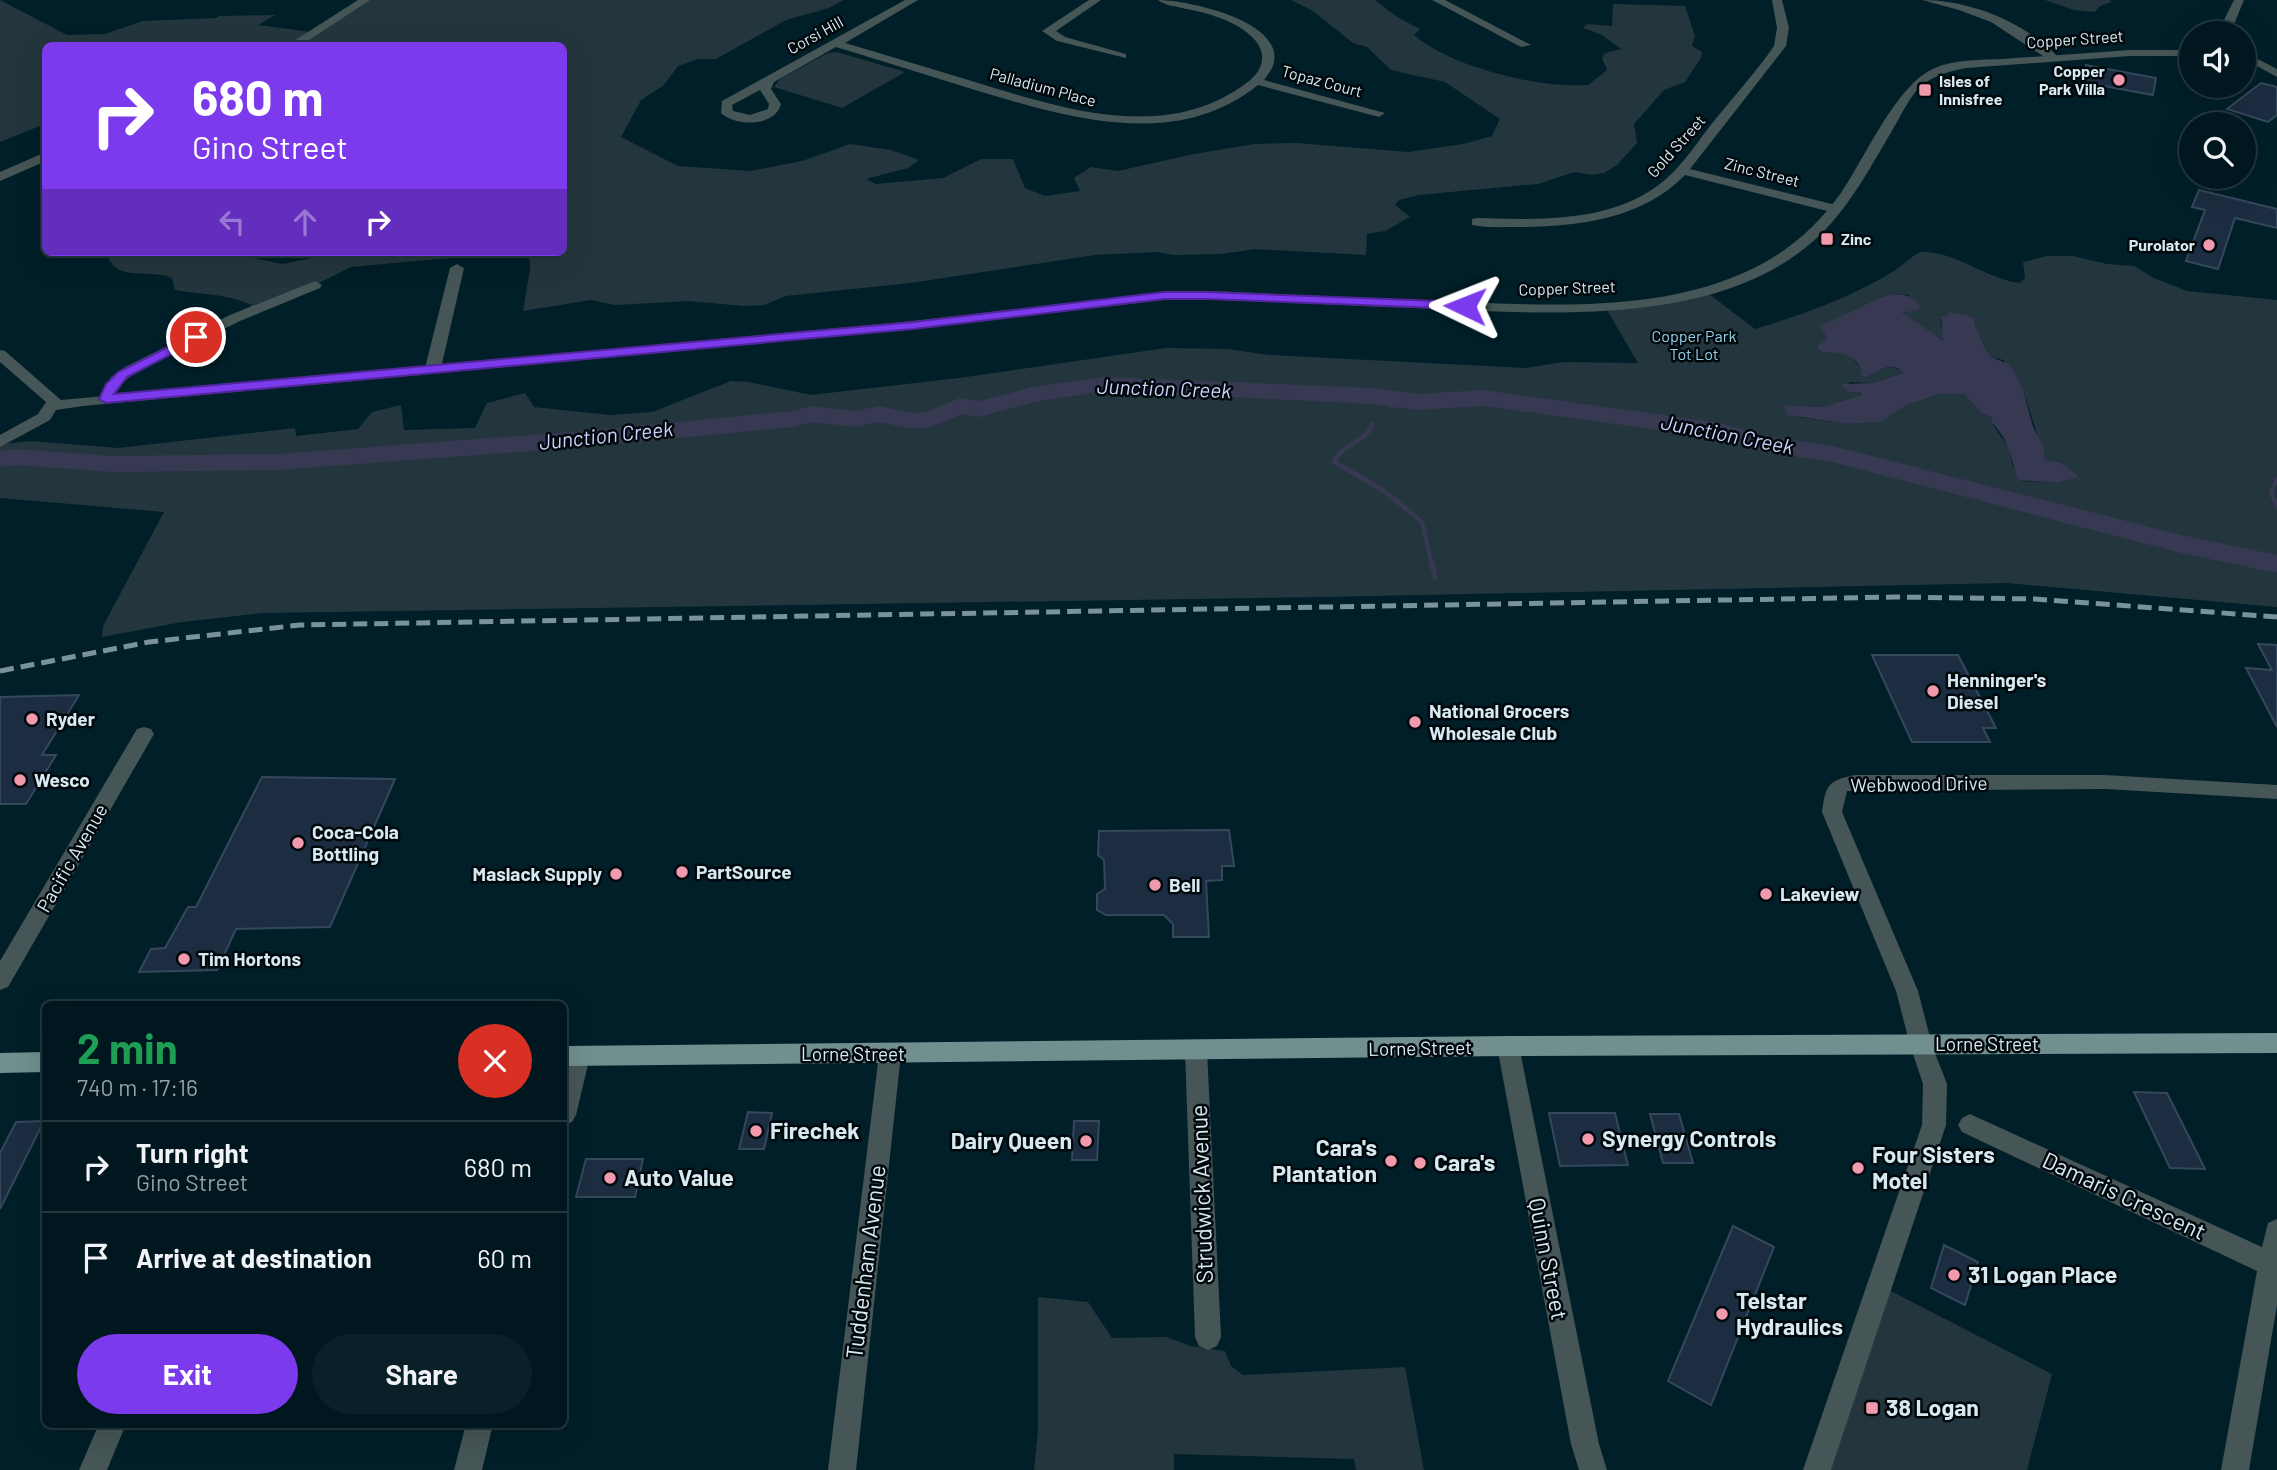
<!DOCTYPE html>
<html lang="en">
<head>
<meta charset="utf-8">
<style>
	:root { --surface:#00171f; --page:#0a2028; --text:#f1f3f6; --muted:#959fa4; --line:#22363d; --accent:#7c3aed }
	body { margin:0; font-family:Barlow,sans-serif; background:var(--page); color:var(--text); height:100vh; display:flex; flex-direction:column; font-size:26px; white-space:nowrap }
	* { box-sizing:border-box; margin:0 }
	p { font-size:23px; color:var(--muted) }
	.icon { flex:none; width:38px; height:38px; fill:none; stroke:currentColor; stroke-width:2; stroke-linecap:round; stroke-linejoin:round }
	.map { position:relative; flex:1; overflow:hidden }
	.drawer { position:absolute; left:42px; top:1001px; width:525px; height:427px; display:flex; flex-direction:column; background:var(--surface); border-radius:10px; box-shadow:0 7px 28px #0002,0 0 0 2px var(--line) }
	.drawer>* { flex:none }
	.hud { position:absolute; left:42px; top:42px; width:525px; height:214px; border-radius:10px; box-shadow:0 7px 28px #0002,0 0 0 2px var(--line); background:#7c3aed; color:#fff; overflow:hidden }
	.buttons { position:absolute; left:2179px; top:21px; display:grid; gap:14px }
	.buttons a { display:grid; place-items:center; width:77px; height:77px; border-radius:50%; background:var(--surface); box-shadow:0 7px 28px #0002,0 0 0 2px var(--line); font-size:35px }
	.pin { position:absolute; display:grid; place-items:center; width:60px; height:60px; color:#fff; margin:-30px; border:4px solid #fff; border-radius:50%; box-shadow:0 2px 7px #0007 }
	.me { position:absolute; width:77px; margin:-38px; rotate:272deg; stroke-linejoin:round; filter:drop-shadow(0 0 5px #0008) }
	.turn { display:flex; align-items:center; gap:24px; height:147px; padding:0 35px; font-size:32px }
	.turn .icon { width:91px; height:91px; stroke-width:2.5 }
	.turn b { display:block; font-size:49px; line-height:60px }
	.lanes { display:flex; align-items:center; height:66px; padding:0 35px; background:#0003; justify-content:center; gap:35px; direction:ltr }
	.lanes .off { opacity:.35 }
	.round { display:grid; place-items:center; flex:none; width:74px; height:74px; border-radius:37px; background:var(--page) }
	.summary { display:flex; align-items:center; justify-content:space-between; height:119px; padding:0 35px }
	h1 { font-size:42px; font-weight:700; line-height:52px; color:#1e9e55 }
	.action { display:flex; gap:14px; margin-top:auto; padding:14px 35px }
	.action a { flex:1; height:80px; border-radius:42px; background:var(--accent); color:#fff; font-size:28px; font-weight:700; line-height:80px; text-align:center }
	.action a+a { background:var(--page); color:var(--text) }
	ul { padding:0; list-style:none }
	li { display:flex; align-items:center; gap:21px; height:91px; padding:0 35px; border-top:2px solid var(--line) }
	li div { flex:1 }
	li b { display:block; font-size:26px }
	li em { font-style:normal }
	.map>svg:first-child { display:block }
</style>
</head>
<body>
<div class="map">
<svg width="2277" height="1470" viewBox="0 0 2277 1470">
	<rect width="100%" height="100%" fill="#001f29"/>
	<g fill="#24363d" fill-rule="evenodd">
		<path d="M 0,0 L 67,35 L 105,34 L 143,21 L 216,18 L 219,16 L 275,15 L 258,25 L 312,32 L 365,0 L 844,0 L 829,8 L 786,20 L 716,59 L 698,59 L 678,66 L 664,85 L 641,100 L 621,137 L 678,166 L 750,171 L 802,161 L 850,144 L 891,150 L 919,160 L 908,168 L 866,179 L 876,184 L 943,178 L 981,159 L 1013,159 L 1025,188 L 1045,196 L 1080,191 L 1074,178 L 1091,167 L 1118,171 L 1194,154 L 1254,144 L 1296,143 L 1408,152 L 1463,144 L 1492,136 L 1500,119 L 1445,82 L 1391,70 L 1367,47 L 1353,43 L 1313,11 L 1291,0 L 1375,0 L 1397,17 L 1420,29 L 1414,35 C 1451,67 1540,89 1588,85 L 1607,70 L 1602,58 L 1605,53 L 1621,49 L 1602,35 L 1583,28 L 1587,24 L 1612,26 L 1613,4 L 1685,6 L 1695,36 L 1692,46 L 1702,52 L 1701,58 L 1685,82 L 1664,90 L 1634,124 L 1637,143 L 1617,165 L 1604,173 L 1592,175 L 1574,172 L 1538,184 L 1418,195 L 1399,200 L 1395,205 L 1410,217 L 1385,231 L 1367,234 L 1366,255 L 1255,249 L 1222,254 L 1174,255 L 1156,252 L 1095,255 L 910,283 L 786,296 L 764,305 L 744,306 L 688,301 L 615,305 L 591,300 L 523,311 L 530,269 L 529,252 L 564,252 L 564,46 L 46,46 L 45,124 L 0,142 Z"/>
		<polygon points="2045,0 2110,0 2112,2 2100,6 2095,12 2074,10"/>
		<polygon points="837,52 905,72 842,108 774,87 780,79 828,53"/>
		<path d="M 107,252 L 243,252 L 254,258 L 283,264 L 340,252 L 514,252 L 351,267 L 307,289 L 236,318 L 252,305 C 223,293 204,295 175,290 L 172,278 C 151,268 113,284 107,252 Z"/>
		<path d="M 1920,252 C 1957,251 1985,279 2020,283 L 2025,278 L 2023,262 L 2047,256 L 2073,256 L 2107,264 L 2134,266 L 2154,278 L 2187,291 L 2277,300 L 2277,607 L 2007,583 L 1323,597 L 262,613 L 182,622 L 102,637 L 103,626 L 164,512 L 0,498 L 0,444 L 30,441 L 118,448 L 295,428 L 296,436 L 358,429 L 372,412 L 401,405 L 404,430 L 475,428 L 487,403 L 525,393 L 534,407 L 610,415 L 652,412 L 731,381 L 749,382 L 811,395 L 959,378 L 1166,348 L 1228,349 L 1269,355 L 1525,368 L 1564,362 L 1638,363 L 1605,307 L 1705,291 L 1755,329 C 1802,315 1852,297 1894,271 C 1904,265 1910,257 1920,252 ZM 1892,294 L 1909,295 L 1906,311 L 1902,313 L 1913,322 L 1944,340 L 1940,319 L 1950,317 L 1951,312 L 1976,319 L 1974,323 L 1986,350 L 1992,357 L 2003,360 L 2023,389 L 2045,460 L 2060,462 L 2080,477 L 2057,483 L 2022,481 L 2013,467 L 2009,449 L 1992,423 L 1992,418 L 1980,412 L 1966,394 L 1939,394 L 1905,406 L 1879,422 L 1847,424 L 1798,417 L 1786,405 L 1822,407 L 1862,395 L 1860,392 L 1850,392 L 1849,382 L 1872,383 L 1903,373 C 1891,361 1879,369 1867,377 L 1851,356 L 1839,351 L 1823,353 L 1818,347 L 1827,338 L 1821,326 L 1879,298 Z"/>
		<polygon points="1881,1286 2052,1374 2027,1470 1820,1470"/>
		<polygon points="1038,1297 1088,1302 1112,1338 1166,1337 1191,1346 1225,1351 1231,1366 1243,1375 1405,1367 1424,1470 1356,1470 1354,1459 1174,1454 1174,1470 1034,1470 1038,1431"/>
	</g>
	<path fill="#373952" d="M 1892,294 C 1904,295 1917,295 1920,309 L 1902,313 L 1943,340 L 1941,316 L 1949,317 L 1947,314 L 1951,312 L 1976,318 L 1974,323 L 1986,350 L 1992,357 L 2010,365 L 2023,389 L 2033,427 L 2043,446 L 2045,460 L 2060,462 L 2080,477 L 2057,483 L 2018,480 C 2012,462 2009,439 1992,423 L 1992,418 L 1980,412 L 1965,394 L 1939,394 L 1905,406 L 1880,422 L 1847,424 L 1788,415 L 1784,407 L 1786,405 L 1822,407 L 1862,395 L 1860,392 L 1850,392 L 1842,387 L 1843,384 L 1872,383 L 1903,373 C 1892,360 1879,370 1867,377 L 1862,376 C 1860,355 1841,351 1823,353 L 1817,347 L 1827,338 L 1820,326 L 1879,298 Z"/>
	<g fill="none" stroke-linecap="round" stroke-linejoin="round">
		<g stroke="#373952" stroke-width="4.5">
			<polyline points="1392,407 1400,401"/>
			<path d="M 1373,424 C 1365,443 1340,445 1334,462 L 1383,490 L 1422,522 L 1432,565"/>
			<polyline points="2277,479 2271,492 2277,506"/>
		</g>
		<polyline stroke="#373952" stroke-width="5" points="1432,563 1435,577"/>
		<polygon fill="#373952" fill-rule="evenodd" points="1104,377 1374,388 1417,394 1483,390 1721,423 1764,436 1833,446 2181,535 2277,555 2277,573 2181,553 1832,462 1761,451 1718,438 1483,406 1417,410 1374,404 1104,391 1034,402 979,417 963,414 931,427 912,429 879,422 856,427 813,422 792,427 584,447 278,470 114,472 16,465 0,467 0,451 16,449 114,456 278,454 584,431 792,411 813,406 856,411 879,406 912,413 926,412 960,398 979,401 1033,387"/>
	</g>
	<g fill="#1c2d41" stroke="#35475b" stroke-width="2">
		<polygon points="2086,65 2156,78 2153,95 2082,82"/>
		<polygon points="2261,83 2277,87 2277,115 2268,122 2227,109"/>
		<polygon points="2199,190 2277,209 2277,228 2235,218 2218,269 2186,261 2205,210 2192,207"/>
		<polygon points="2258,644 2277,645 2277,727 2246,668 2272,670"/>
		<polygon points="1872,655 1958,655 1996,728 1983,728 1990,742 1912,742"/>
		<polygon points="79,695 42,755 56,755 26,804 0,804 0,697"/>
		<polygon points="262,777 395,779 330,927 236,929 217,970 139,972 151,949 165,948 188,907 196,907"/>
		<polygon points="1229,830 1234,866 1222,866 1222,880 1206,881 1209,937 1173,937 1173,924 1164,915 1106,915 1097,910 1097,894 1105,889 1104,860 1098,855 1099,831"/>
		<polygon points="2134,1092 2167,1093 2205,1169 2170,1168"/>
		<polygon points="748,1112 772,1113 764,1149 739,1149"/>
		<polygon points="1549,1113 1615,1113 1628,1165 1560,1166"/>
		<polygon points="1650,1114 1679,1114 1693,1163 1663,1163"/>
		<polygon points="44,1121 0,1209 0,1153 16,1122"/>
		<polygon points="1074,1121 1099,1121 1097,1160 1072,1160"/>
		<polygon points="586,1159 643,1159 635,1197 576,1197"/>
		<polygon points="1733,1226 1774,1247 1711,1405 1668,1381"/>
		<polygon points="1944,1245 1978,1262 1965,1305 1931,1288"/>
	</g>
	<g fill="none" stroke-linecap="round" stroke-linejoin="round">
		<g fill="#465555" fill-rule="evenodd">
			<path d="M 905,0 L 918,0 L 845,43 C 889,56 933,69 978,83 C 1064,109 1169,144 1249,81 C 1263,70 1267,54 1255,40 C 1237,20 1207,13 1182,8 C 1174,6 1164,5 1158,0 C 1187,0 1288,21 1273,66 C 1271,70 1267,76 1264,80 L 1385,113 L 1379,117 L 1258,85 C 1175,152 1065,117 975,90 C 929,76 883,61 836,47 L 774,82 L 771,89 L 781,104 C 775,127 736,127 721,113 L 722,101 ZM 760,90 L 769,104 L 768,109 L 750,115 L 733,111 L 732,105 Z"/>
			<polygon points="1089,0 1101,0 1056,31 1065,37 1126,54 1126,58 1057,41 1042,31"/>
			<polygon points="1432,0 1445,0 1531,45 1521,47"/>
			<path d="M 1772,0 L 1782,0 L 1789,28 L 1786,46 L 1690,169 L 1840,206 L 1840,212 L 1835,213 L 1685,175 C 1642,220 1575,227 1515,227 C 1501,227 1486,228 1472,225 L 1472,219 L 1477,218 C 1540,220 1616,223 1666,179 C 1685,162 1698,141 1714,121 C 1734,96 1756,72 1774,46 L 1777,28 Z"/>
			<path d="M 1922,0 C 1970,0 2025,22 2059,58 L 2049,60 L 1991,22 L 1959,10 Z"/>
			<polygon points="457,264 464,268 441,368 433,373 425,368 450,268"/>
			<polygon points="315,281 322,285 320,288 240,321 135,373 122,383 111,402 106,404 98,399 111,377 125,367 230,315"/>
			<polygon points="144,727 151,729 154,734 8,987 0,990 0,961 137,729"/>
			<path d="M 1855,775 L 2105,775 L 2277,785 L 2277,799 L 2105,789 L 1847,791 L 1842,812 L 1918,991 L 1932,1045 L 1929,1052 L 1921,1055 L 1913,1052 L 1910,1045 L 1896,991 L 1822,812 C 1826,785 1827,781 1855,775 Z"/>
			<polygon points="1508,1036 1516,1039 1519,1046 1599,1444 1607,1470 1579,1470 1571,1444 1497,1046 1500,1039"/>
			<polygon points="1196,1041 1204,1044 1207,1051 1221,1337 1217,1346 1208,1350 1199,1346 1195,1337 1185,1051 1188,1044"/>
			<polygon points="890,1044 898,1047 901,1054 856,1470 828,1470 879,1054 882,1047"/>
			<polygon points="579,1046 587,1049 590,1056 576,1115 572,1122 564,1125 564,1071 571,1049"/>
			<polygon points="1970,1114 2262,1247 2268,1223 2277,1219 2277,1305 2249,1470 2221,1470 2257,1271 1962,1132 1958,1125 1962,1118"/>
			<polygon points="99,1424 126,1424 107,1470 79,1470"/>
			<polygon points="466,1424 493,1424 482,1470 454,1470"/>
		</g>
		<g fill="#465555" fill-rule="evenodd">
			<polygon points="358,0 370,0 300,46 286,46"/>
			<polygon points="2234,0 2244,0 2234,24 2235,33 2224,33 2222,24"/>
			<path d="M 2130,50 L 2191,50 L 2191,56 L 2130,56 L 1966,68 C 1950,71 1936,75 1922,85 C 1910,95 1901,116 1893,129 C 1868,171 1844,218 1805,248 C 1706,328 1535,313 1415,308 C 1346,305 1277,302 1208,299 L 1164,300 L 913,329 L 83,406 L 56,410 L 50,420 L 0,447 L 0,435 L 38,414 L 46,402 L 0,362 L 0,350 L 5,351 L 61,400 L 913,321 L 1164,292 L 1208,291 C 1279,294 1349,297 1420,300 C 1526,304 1656,317 1754,268 C 1790,250 1818,225 1841,193 C 1865,158 1897,83 1935,68 C 1955,59 1982,60 2003,59 C 2045,56 2088,53 2130,50 Z"/>
			<polygon points="2244,52 2277,69 2277,77 2244,59"/>
			<polygon points="46,152 46,161 0,181 0,172"/>
			<polygon points="1921,1035 1929,1038 1947,1084 1946,1125 1831,1470 1803,1470 1922,1125 1923,1084 1910,1045 1913,1038"/>
		</g>
		<g fill="#708f8e" fill-rule="evenodd">
			<polygon points="2277,1033 2277,1053 1508,1056 564,1066 564,1046 1508,1036"/>
			<polygon points="46,1052 46,1072 0,1073 0,1053"/>
		</g>
		<polyline stroke="#7a929a" stroke-width="5" stroke-dasharray="14 7" stroke-linecap="butt" points="0,671 149,642 300,625 1896,597 2035,599 2277,617"/>
	</g>
	<polygon fill="#7c3aed" stroke="#51269a" stroke-width="2" points="1164,292 1208,292 1465,302 1471,306 1465,309 1208,299 1164,299 913,329 106,403 99,399 106,384 118,372 196,333 202,337 201,339 127,377 114,394 913,322"/>
	<g fill="#f29aad" stroke="#01080c" stroke-width="2.5">
		<circle cx="2119" cy="80" r="7"/>
		<rect x="1918" y="83" width="14" height="14" rx="3.5"/>
		<rect x="1820" y="232" width="14" height="14" rx="3.5"/>
		<circle cx="2209" cy="245" r="7"/>
		<circle cx="1933" cy="691" r="7"/>
		<circle cx="32" cy="719" r="7"/>
		<circle cx="1415" cy="722" r="7"/>
		<circle cx="20" cy="780" r="7"/>
		<circle cx="298" cy="843" r="7"/>
		<circle cx="682" cy="872" r="7"/>
		<circle cx="616" cy="874" r="7"/>
		<circle cx="1155" cy="885" r="7"/>
		<circle cx="1766" cy="894" r="7"/>
		<circle cx="184" cy="959" r="7"/>
		<circle cx="756" cy="1131" r="7"/>
		<circle cx="1588" cy="1139" r="7"/>
		<circle cx="1086" cy="1141" r="7"/>
		<circle cx="1391" cy="1161" r="7"/>
		<circle cx="1420" cy="1163" r="7"/>
		<circle cx="1858" cy="1168" r="7"/>
		<circle cx="610" cy="1178" r="7"/>
		<circle cx="1954" cy="1275" r="7"/>
		<circle cx="1722" cy="1314" r="7"/>
		<rect x="1865" y="1401" width="14" height="14" rx="3.5"/>
	</g>
	<g text-anchor="middle" stroke-width="5" stroke-linejoin="round" paint-order="stroke">
		<g font-size="16" fill="#d8eaf1" stroke="#01080c">
			<text transform="translate(815 35) rotate(-29)" y="6">Corsi Hill</text>
			<text transform="translate(2075 39) rotate(-4)" y="6">Copper Street</text>
			<text transform="translate(1322 81) rotate(15)" y="6">Topaz Court</text>
			<text transform="translate(1043 87) rotate(15)" y="6">Palladium Place</text>
			<text transform="translate(1676 146) rotate(-48)" y="6">Gold Street</text>
			<text transform="translate(1762 172) rotate(14)" y="6">Zinc Street</text>
			<text transform="translate(1567 288) rotate(-2)" y="6">Copper Street</text>
		</g>
		<g font-size="16" font-weight="bold" fill="#d8eaf1" stroke="#01080c" text-anchor="end">
			<text x="2105" y="77">Copper<tspan x="2105" dy="18">Park Villa</tspan></text>
			<text x="1939" y="87" text-anchor="start">Isles of<tspan x="1939" dy="18">Innisfree</tspan></text>
			<text x="1841" y="245" text-anchor="start">Zinc</text>
			<text x="2195" y="251">Purolator</text>
		</g>
		<g font-size="16" fill="#91d1e8" stroke="#01080c">
			<text x="1694" y="342">Copper Park<tspan x="1694" dy="18">Tot Lot</tspan></text>
		</g>
		<g font-size="19" font-weight="bold" fill="#d8eaf1" stroke="#01080c" text-anchor="start">
			<text x="1947" y="687">Henninger's<tspan x="1947" dy="22">Diesel</tspan></text>
			<text x="1429" y="718">National Grocers<tspan x="1429" dy="22">Wholesale Club</tspan></text>
			<text x="46" y="726">Ryder</text>
			<text x="34" y="787">Wesco</text>
			<text x="312" y="839">Coca-Cola<tspan x="312" dy="22">Bottling</tspan></text>
			<text x="696" y="879">PartSource</text>
			<text x="602" y="881" text-anchor="end">Maslack Supply</text>
			<text x="1169" y="892">Bell</text>
			<text x="1780" y="901">Lakeview</text>
			<text x="198" y="966">Tim Hortons</text>
		</g>
		<g font-size="19" fill="#d8eaf1" stroke="#01080c">
			<text transform="translate(1919 784) rotate(-1)" y="7">Webbwood Drive</text>
			<text transform="translate(72 858) rotate(-60)" y="7">Pacific Avenue</text>
			<text x="1987" y="1051">Lorne Street</text>
			<text transform="translate(1420 1048) rotate(-1)" y="7">Lorne Street</text>
			<text x="853" y="1061">Lorne Street</text>
		</g>
		<g font-size="21" font-style="italic" fill="#ccd1fb" stroke="#01080c">
			<text transform="translate(1164 389) rotate(2)" y="7">Junction Creek</text>
			<text transform="translate(1727 435) rotate(11)" y="7">Junction Creek</text>
			<text transform="translate(606 436) rotate(-6)" y="7">Junction Creek</text>
		</g>
		<g font-size="23" font-weight="bold" fill="#d8eaf1" stroke="#01080c" text-anchor="start">
			<text x="770" y="1139">Firechek</text>
			<text x="1602" y="1147">Synergy Controls</text>
			<text x="1072" y="1149" text-anchor="end">Dairy Queen</text>
			<text x="1377" y="1156" text-anchor="end">Cara's<tspan x="1377" dy="26">Plantation</tspan></text>
			<text x="1872" y="1163">Four Sisters<tspan x="1872" dy="26">Motel</tspan></text>
			<text x="1434" y="1171">Cara's</text>
			<text x="624" y="1186">Auto Value</text>
			<text x="1968" y="1283">31 Logan Place</text>
			<text x="1736" y="1309">Telstar<tspan x="1736" dy="26">Hydraulics</tspan></text>
			<text x="1886" y="1416">38 Logan</text>
		</g>
		<g font-size="23" fill="#d8eaf1" stroke="#01080c">
			<text transform="translate(1202 1194) rotate(-92)" y="8">Strudwick Avenue</text>
			<text transform="translate(2124 1196) rotate(25)" y="8">Damaris Crescent</text>
			<text transform="translate(1548 1259) rotate(79)" y="8">Quinn Street</text>
			<text transform="translate(866 1262) rotate(-83)" y="8">Tuddenham Avenue</text>
		</g>
	</g>
</svg>
<div class="buttons">
<a><svg class="icon" aria-label="sound" viewBox="0 0 24 24"><path d="M4 9h4l5-4v14l-5-4H4zM17 9q2 3 0 6"/></svg></a>
<a><svg class="icon" aria-label="search" viewBox="0 0 24 24"><circle cx="10" cy="10" r="6"/><path d="M15 15l6 6"/></svg></a>
</div>
<div class="pin" style="left:196px;top:337px;background:#d93025"><svg class="icon" aria-label="arrive" viewBox="0 0 24 24"><path d="M6 21V4h12l-3 4 3 4H6"/></svg></div>
<svg class="me" style="left:1465px;top:306px" viewBox="-20 -20 40 40"><path d="M0-17L14 15 0 8-14 15z" fill="#7c3aed" stroke="#fff" stroke-width="4"/></svg>
<div class="hud">
<div class="turn"><svg class="icon" aria-label="right" viewBox="0 0 24 24"><path d="M7 20v-9h11M14 6l5 5-5 5"/></svg><div><b>680 m</b>Gino Street</div></div>
<div class="lanes"><svg class="icon off" aria-label="left" viewBox="0 0 24 24"><path d="M17 20v-9H6M10 6l-5 5 5 5"/></svg><svg class="icon off" aria-label="ahead" viewBox="0 0 24 24"><path d="M12 20V5M6 11l6-6 6 6"/></svg><svg class="icon" aria-label="right" viewBox="0 0 24 24"><path d="M7 20v-9h11M14 6l5 5-5 5"/></svg></div>
</div>
<section class="drawer">
<div class="summary"><div><h1>2 min</h1><p>740 m · 17:16</p></div><a class="round" style="background:#d93025;color:#fff"><svg class="icon" aria-label="close" viewBox="0 0 24 24"><path d="M6 6l12 12M18 6L6 18"/></svg></a></div>
<ul>
<li><svg class="icon" aria-label="right" viewBox="0 0 24 24"><path d="M7 20v-9h11M14 6l5 5-5 5"/></svg><div><b>Turn right</b><p>Gino Street</p></div><em>680 m</em></li>
<li><svg class="icon" aria-label="arrive" viewBox="0 0 24 24"><path d="M6 21V4h12l-3 4 3 4H6"/></svg><div><b>Arrive at destination</b></div><em>60 m</em></li>
</ul>
<div class="action"><a>Exit</a><a>Share</a></div>
</section>
</div>
</body>
</html>
